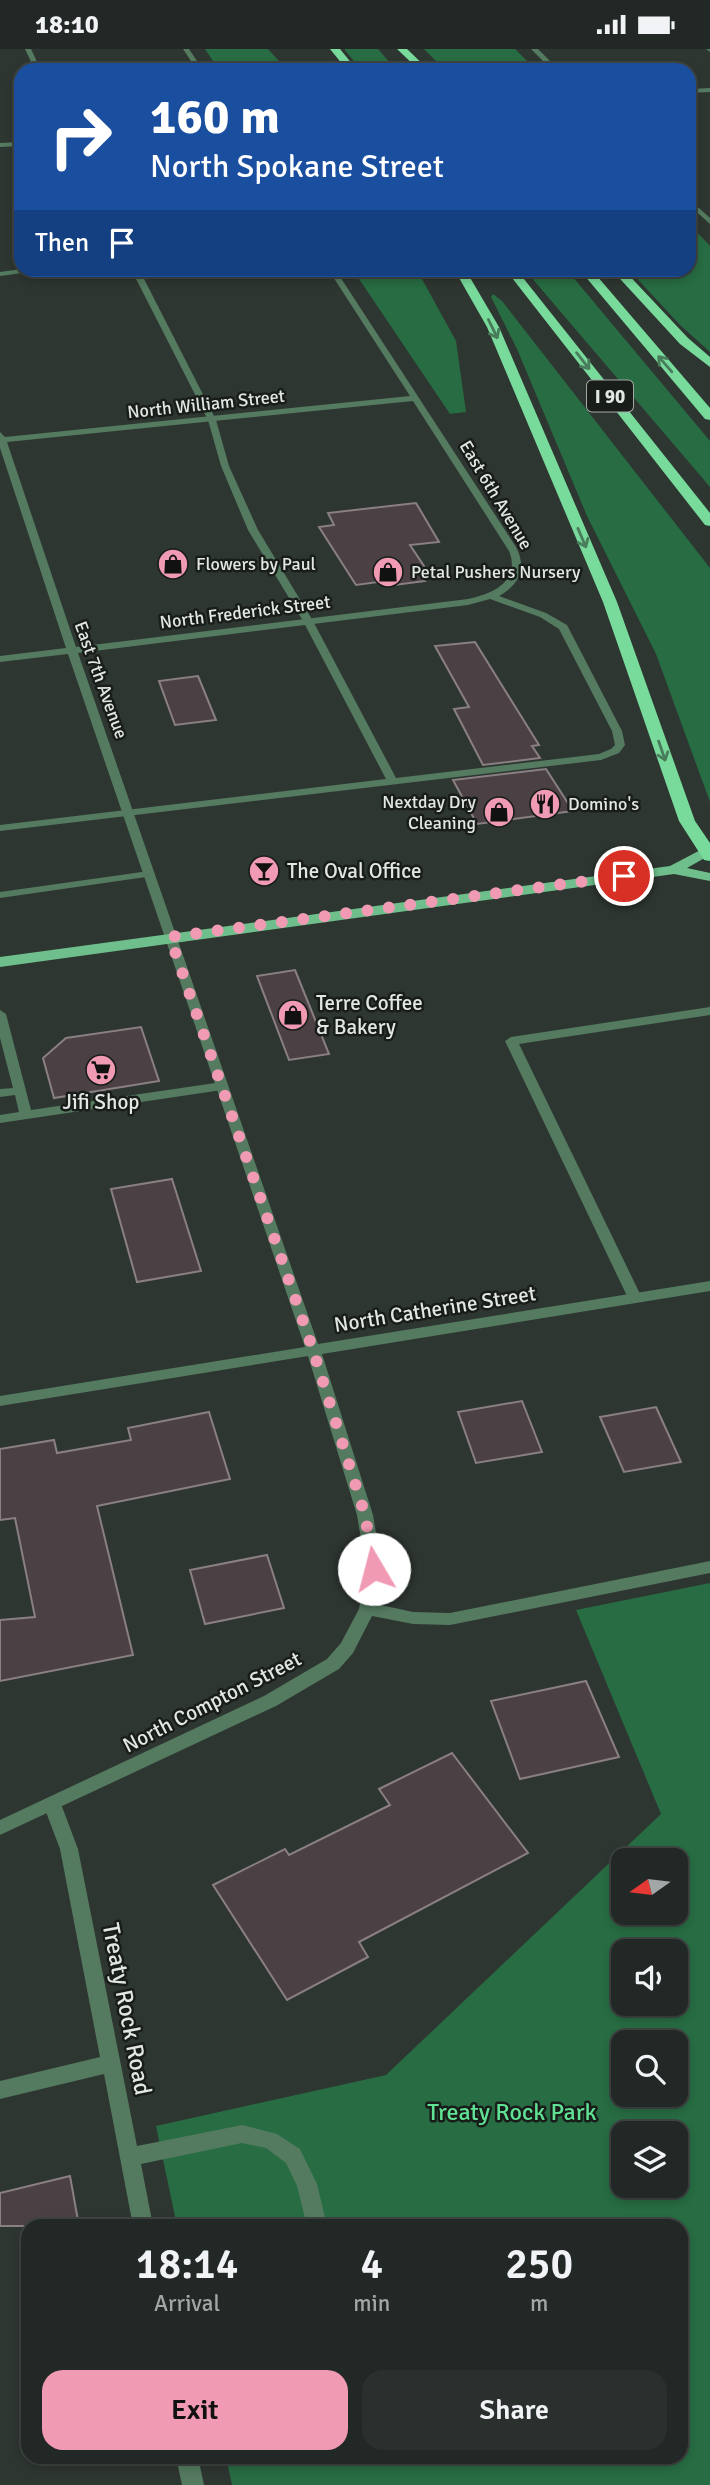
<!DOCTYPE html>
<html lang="en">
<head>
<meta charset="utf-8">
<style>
	:root { --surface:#222825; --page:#2a302d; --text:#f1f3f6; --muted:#a2a6a7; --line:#3f4442; --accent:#f19ab4 }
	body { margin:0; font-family:Signika,sans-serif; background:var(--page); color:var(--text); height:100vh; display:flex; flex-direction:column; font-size:26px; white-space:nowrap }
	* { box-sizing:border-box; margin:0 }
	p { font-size:23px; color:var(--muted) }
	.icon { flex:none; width:38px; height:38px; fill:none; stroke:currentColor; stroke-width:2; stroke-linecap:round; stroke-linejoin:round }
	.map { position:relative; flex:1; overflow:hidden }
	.side { position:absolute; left:21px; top:2170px; width:667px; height:245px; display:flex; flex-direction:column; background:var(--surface); border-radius:21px; box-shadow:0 4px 10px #0003,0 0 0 2px var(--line) }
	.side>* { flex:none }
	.top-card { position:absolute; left:14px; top:14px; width:682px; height:214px; border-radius:21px; box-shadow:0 4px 10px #0003,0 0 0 2px var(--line); background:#1a4fa0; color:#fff; overflow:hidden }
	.needle { width:46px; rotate:256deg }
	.tools { position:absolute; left:611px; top:1799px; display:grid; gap:14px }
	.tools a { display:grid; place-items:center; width:77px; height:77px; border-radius:14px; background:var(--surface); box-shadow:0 4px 10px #0003,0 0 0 2px var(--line); font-size:35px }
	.pin { position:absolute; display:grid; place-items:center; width:60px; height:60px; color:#fff; margin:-30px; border:4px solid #fff; border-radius:50%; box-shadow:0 2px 7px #0007 }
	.me { position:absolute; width:77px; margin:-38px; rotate:352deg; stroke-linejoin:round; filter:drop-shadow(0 0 5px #0008) }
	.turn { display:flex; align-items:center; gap:24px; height:147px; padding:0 21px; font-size:32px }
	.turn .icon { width:91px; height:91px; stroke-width:2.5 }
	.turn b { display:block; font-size:49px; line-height:60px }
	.then { display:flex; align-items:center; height:66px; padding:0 21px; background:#0003; gap:14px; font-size:26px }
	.eta { display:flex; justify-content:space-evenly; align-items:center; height:119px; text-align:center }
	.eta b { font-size:42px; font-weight:600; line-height:49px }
	.primary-button { display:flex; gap:14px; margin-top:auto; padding:14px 21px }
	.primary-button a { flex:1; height:80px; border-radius:21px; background:var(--accent); color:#111; font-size:28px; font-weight:600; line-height:80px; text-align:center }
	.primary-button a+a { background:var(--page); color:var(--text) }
	.status { display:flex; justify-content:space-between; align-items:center; height:49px; padding:0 35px; background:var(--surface); direction:ltr }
	.status svg { height:19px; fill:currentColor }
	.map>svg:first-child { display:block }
</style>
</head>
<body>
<div class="status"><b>18:10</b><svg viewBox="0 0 49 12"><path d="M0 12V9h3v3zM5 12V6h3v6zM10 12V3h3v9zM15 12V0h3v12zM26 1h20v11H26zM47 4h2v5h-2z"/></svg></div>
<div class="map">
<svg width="710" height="2436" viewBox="0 0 710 2436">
	<rect width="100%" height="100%" fill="#2e3631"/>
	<g fill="#276c43" fill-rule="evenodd">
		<polygon points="205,0 268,0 287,21 219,21"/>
		<polygon points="344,0 378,0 396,21 361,21"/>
		<polygon points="424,0 515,0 536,21 445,21"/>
		<polygon points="690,176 710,197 710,303 680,276 629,221 690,220"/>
		<polygon points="353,221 417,221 456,292 466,363 450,365"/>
		<polygon points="525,221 567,221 710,392 710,438"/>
		<polygon points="493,245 502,252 710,519 710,753 656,605 587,467 517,300 491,248"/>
		<path d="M 710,1534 L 710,2436 L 232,2436 L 226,2408 L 681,2408 L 681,2177 L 177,2177 L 156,2077 L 386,2026 L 661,1765 L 576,1561 ZM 623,1811 L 676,1811 L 676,1864 L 623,1864 ZM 623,1902 L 676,1902 L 676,1955 L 623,1955 ZM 623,1993 L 676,1993 L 676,2046 L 623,2046 ZM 623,2084 L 676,2084 L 676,2137 L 623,2137 Z"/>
	</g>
	<g fill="#4b4144" stroke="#8a7f82" stroke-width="2">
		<polygon points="416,454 439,493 410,496 430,526 421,527 425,532 387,537 385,532 356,536 319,478 334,476 328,464"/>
		<polygon points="475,593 539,696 532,697 540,709 483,716 454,660 469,658 435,597"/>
		<polygon points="198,627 216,671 175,676 159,632"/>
		<polygon points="546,720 573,762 477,775 453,731"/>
		<polygon points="295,921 329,1005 289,1011 257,927"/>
		<polygon points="141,978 159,1032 54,1049 43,1009 66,989"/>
		<polygon points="172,1130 201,1222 137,1233 111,1140"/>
		<polygon points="522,1352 542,1403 476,1414 458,1363"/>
		<polygon points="656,1358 681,1413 624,1423 600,1368"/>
		<polygon points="209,1363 230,1430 97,1457 133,1606 0,1632 0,1571 35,1568 15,1469 0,1471 0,1400 54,1391 57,1404 131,1391 128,1379"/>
		<polygon points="267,1506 284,1559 205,1575 190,1521"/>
		<polygon points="586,1632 619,1708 520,1730 491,1652"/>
		<polygon points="452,1704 528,1804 359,1893 368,1908 287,1951 213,1836 285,1800 289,1806 390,1756 379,1740"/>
		<polygon points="70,2127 79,2177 0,2177 0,2144"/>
	</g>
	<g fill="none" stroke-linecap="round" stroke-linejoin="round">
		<g fill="#547a60" fill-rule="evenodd">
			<polygon points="25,0 31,0 41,21 35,21"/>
			<polygon points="706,0 710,0 710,3"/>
			<polygon points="131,220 139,220 216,371 229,417 258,481 313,572 396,729 599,705 611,700 615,696 612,682 617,679 622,682 625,696 619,704 601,711 0,782 0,776 386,730 303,572 248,481 221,417 208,371"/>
			<polygon points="149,822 155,825 153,827 0,849 0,843"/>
			<polygon points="710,958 710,966 519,995 642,1249 635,1254 628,1249 505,992 511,988"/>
			<polygon points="0,961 6,965 31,1061 222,1033 228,1037 222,1041 0,1074 0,1066 19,1063 15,1046 0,1048 0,1040 13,1039 0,989"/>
			<polygon points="52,1748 58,1750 61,1755 78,1800 137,2097 242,2076 277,2085 300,2100 317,2135 327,2177 307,2177 297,2137 286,2114 266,2099 242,2094 141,2115 153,2177 133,2177 104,2025 0,2050 0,2032 100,2008 60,1800 43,1755 46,1750"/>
			<polygon points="176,2408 198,2408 204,2436 182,2436"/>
		</g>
		<g fill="#547a60" fill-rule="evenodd">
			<polygon points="183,0 189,0 203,21 197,21"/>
			<polygon points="531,0 538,0 559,21 552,21"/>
			<polygon points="710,39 710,43 690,44 690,40"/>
			<polygon points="21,93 21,97 0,98 0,94"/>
			<polygon points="690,151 710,169 710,175 690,157"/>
			<polygon points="22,220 52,220 0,227 0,223"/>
			<path d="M 328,220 L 335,220 L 516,498 C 527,519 520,535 499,547 L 546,564 L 567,576 L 622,682 L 617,685 L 612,682 L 559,580 L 540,568 L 490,550 L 468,556 L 78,604 L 318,1295 L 710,1232 L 710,1242 L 322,1305 L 373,1466 L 382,1520 L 376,1555 L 413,1563 L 450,1564 L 710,1512 L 710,1524 L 450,1576 L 413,1575 L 372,1567 L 353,1604 L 339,1620 L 276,1657 L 0,1786 L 0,1771 L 264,1647 L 327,1610 L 341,1594 L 359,1560 L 366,1520 L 357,1466 L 308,1307 L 0,1357 L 0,1347 L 305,1298 L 68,605 L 0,613 L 0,607 L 66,599 L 0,399 L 0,383 L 5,388 L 410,347 ZM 413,352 L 509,502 C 521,532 493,545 468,550 L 76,598 L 7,393 Z"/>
		</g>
		<polygon fill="#6ebf8b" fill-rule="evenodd" points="710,796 710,806 687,819 710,824 710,832 674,825 0,918 0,908 670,817"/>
		<g fill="#78da9b" fill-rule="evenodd">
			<polygon points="330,0 340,0 357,21 347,21"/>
			<polygon points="397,0 407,0 429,21 419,21"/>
			<polygon points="454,220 465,220 499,278 617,553 695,772 710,794 710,812 704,811 679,772 603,553 487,278"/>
			<polygon points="505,220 516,220 710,464 710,477 705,476"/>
			<polygon points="579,220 591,220 710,359 710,371 705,370"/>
			<polygon points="611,220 623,220 688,289 710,308 710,318 680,295"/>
		</g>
	</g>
	<defs><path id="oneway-shaft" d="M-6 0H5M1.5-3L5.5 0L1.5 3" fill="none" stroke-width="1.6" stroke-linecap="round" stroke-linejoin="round" transform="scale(1.75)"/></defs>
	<g stroke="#487c5a">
		<use href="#oneway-shaft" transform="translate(493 280) rotate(64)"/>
		<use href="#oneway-shaft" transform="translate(583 312) rotate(52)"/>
		<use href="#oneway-shaft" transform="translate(665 315) rotate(-131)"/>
		<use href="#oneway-shaft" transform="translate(582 489) rotate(67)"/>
		<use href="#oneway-shaft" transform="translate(662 702) rotate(71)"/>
	</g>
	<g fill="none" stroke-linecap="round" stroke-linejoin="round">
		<polyline stroke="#f19ab4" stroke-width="12" stroke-dasharray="0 21.6" points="374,1520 365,1466 313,1301 170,888 624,827"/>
	</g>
	<defs>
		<g id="shop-disc" transform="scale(1.575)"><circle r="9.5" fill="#f19ab4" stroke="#191d1a"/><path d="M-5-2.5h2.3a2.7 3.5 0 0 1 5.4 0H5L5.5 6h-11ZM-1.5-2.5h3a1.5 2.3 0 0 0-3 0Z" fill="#111"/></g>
		<g id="restaurant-disc" transform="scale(1.575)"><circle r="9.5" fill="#f19ab4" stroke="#191d1a"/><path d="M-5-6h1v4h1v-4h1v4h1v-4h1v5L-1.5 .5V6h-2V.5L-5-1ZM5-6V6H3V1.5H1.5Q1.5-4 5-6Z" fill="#111"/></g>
		<g id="bar-disc" transform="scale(1.575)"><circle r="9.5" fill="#f19ab4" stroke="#191d1a"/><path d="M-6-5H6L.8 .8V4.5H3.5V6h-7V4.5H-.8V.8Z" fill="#111"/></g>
		<g id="supermarket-disc" transform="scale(1.575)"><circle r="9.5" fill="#f19ab4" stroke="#191d1a"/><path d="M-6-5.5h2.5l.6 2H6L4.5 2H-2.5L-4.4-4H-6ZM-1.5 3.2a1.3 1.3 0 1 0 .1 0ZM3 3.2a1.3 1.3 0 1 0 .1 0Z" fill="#111"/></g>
	</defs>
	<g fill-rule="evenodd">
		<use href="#shop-disc" x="173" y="515"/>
		<use href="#shop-disc" x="388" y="523"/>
		<use href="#restaurant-disc" x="545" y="755"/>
		<use href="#shop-disc" x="499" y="763"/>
		<use href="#bar-disc" x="264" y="822"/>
		<use href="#shop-disc" x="293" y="966"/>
		<use href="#supermarket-disc" x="101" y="1021"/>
	</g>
	<g text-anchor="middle" stroke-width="5" stroke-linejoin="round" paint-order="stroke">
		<g font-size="18" fill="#e2e7e3" stroke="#191d1a">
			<text transform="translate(206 355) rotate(-6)" y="6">North William Street</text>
			<text transform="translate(496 446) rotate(59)" y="6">East 6th Avenue</text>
			<text transform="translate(245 563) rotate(-7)" y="6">North Frederick Street</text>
			<text transform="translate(101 631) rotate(70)" y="6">East 7th Avenue</text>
		</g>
		<g font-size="18" fill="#e2e7e3" stroke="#191d1a" text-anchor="start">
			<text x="196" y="521">Flowers by Paul</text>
			<text x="411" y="529">Petal Pushers Nursery</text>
			<text x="476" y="759" text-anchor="end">Nextday Dry<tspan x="476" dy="21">Cleaning</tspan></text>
			<text x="568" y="761">Domino's</text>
		</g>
		<rect fill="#191d1a" stroke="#a6aaa7" stroke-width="2" x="587" y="331.5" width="46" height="31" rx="5"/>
		<g font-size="19" font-weight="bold" fill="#e2e7e3">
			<text x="610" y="354">I 90</text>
		</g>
		<g font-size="21" fill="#e2e7e3" stroke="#191d1a" text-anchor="start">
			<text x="287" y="829">The Oval Office</text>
			<text x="316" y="961">Terre Coffee<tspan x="316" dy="24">&amp; Bakery</tspan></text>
			<text x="101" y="1060" text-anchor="middle">Jifi Shop</text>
		</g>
		<g font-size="21" fill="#e2e7e3" stroke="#191d1a">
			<text transform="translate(435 1260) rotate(-9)" y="7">North Catherine Street</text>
			<text transform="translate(212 1653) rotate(-27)" y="7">North Compton Street</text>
		</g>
		<g font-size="24" fill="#e2e7e3" stroke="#191d1a">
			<text transform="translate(127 1960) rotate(79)" y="8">Treaty Rock Road</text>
		</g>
		<g font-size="24" fill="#60e294" stroke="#191d1a">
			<text x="512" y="2071">Treaty Rock Park</text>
		</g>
	</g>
</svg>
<div class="tools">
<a><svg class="needle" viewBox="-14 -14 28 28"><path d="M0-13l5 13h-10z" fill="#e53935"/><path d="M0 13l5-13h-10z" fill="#a2a6a7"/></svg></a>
<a><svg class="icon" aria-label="sound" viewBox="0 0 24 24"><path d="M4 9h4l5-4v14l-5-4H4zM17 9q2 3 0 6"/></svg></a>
<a><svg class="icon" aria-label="search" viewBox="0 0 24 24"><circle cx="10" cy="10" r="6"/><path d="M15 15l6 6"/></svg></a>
<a><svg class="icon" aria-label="layers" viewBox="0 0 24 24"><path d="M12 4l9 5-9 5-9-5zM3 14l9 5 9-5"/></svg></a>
</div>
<div class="pin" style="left:624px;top:827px;background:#d93025"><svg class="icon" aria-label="arrive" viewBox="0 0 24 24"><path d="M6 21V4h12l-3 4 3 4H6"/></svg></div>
<svg class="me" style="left:374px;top:1520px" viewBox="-20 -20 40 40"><circle r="19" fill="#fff"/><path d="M0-13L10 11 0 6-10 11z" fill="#f19ab4"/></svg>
<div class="top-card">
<div class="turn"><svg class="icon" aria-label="right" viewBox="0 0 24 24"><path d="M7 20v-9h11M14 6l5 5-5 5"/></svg><div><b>160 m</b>North Spokane Street</div></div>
<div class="then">Then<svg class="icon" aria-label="arrive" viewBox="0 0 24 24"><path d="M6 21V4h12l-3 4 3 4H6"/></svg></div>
</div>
<section class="side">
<div class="eta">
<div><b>18:14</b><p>Arrival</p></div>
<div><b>4</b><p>min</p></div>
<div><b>250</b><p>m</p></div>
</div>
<div class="primary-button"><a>Exit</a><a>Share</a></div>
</section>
</div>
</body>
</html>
